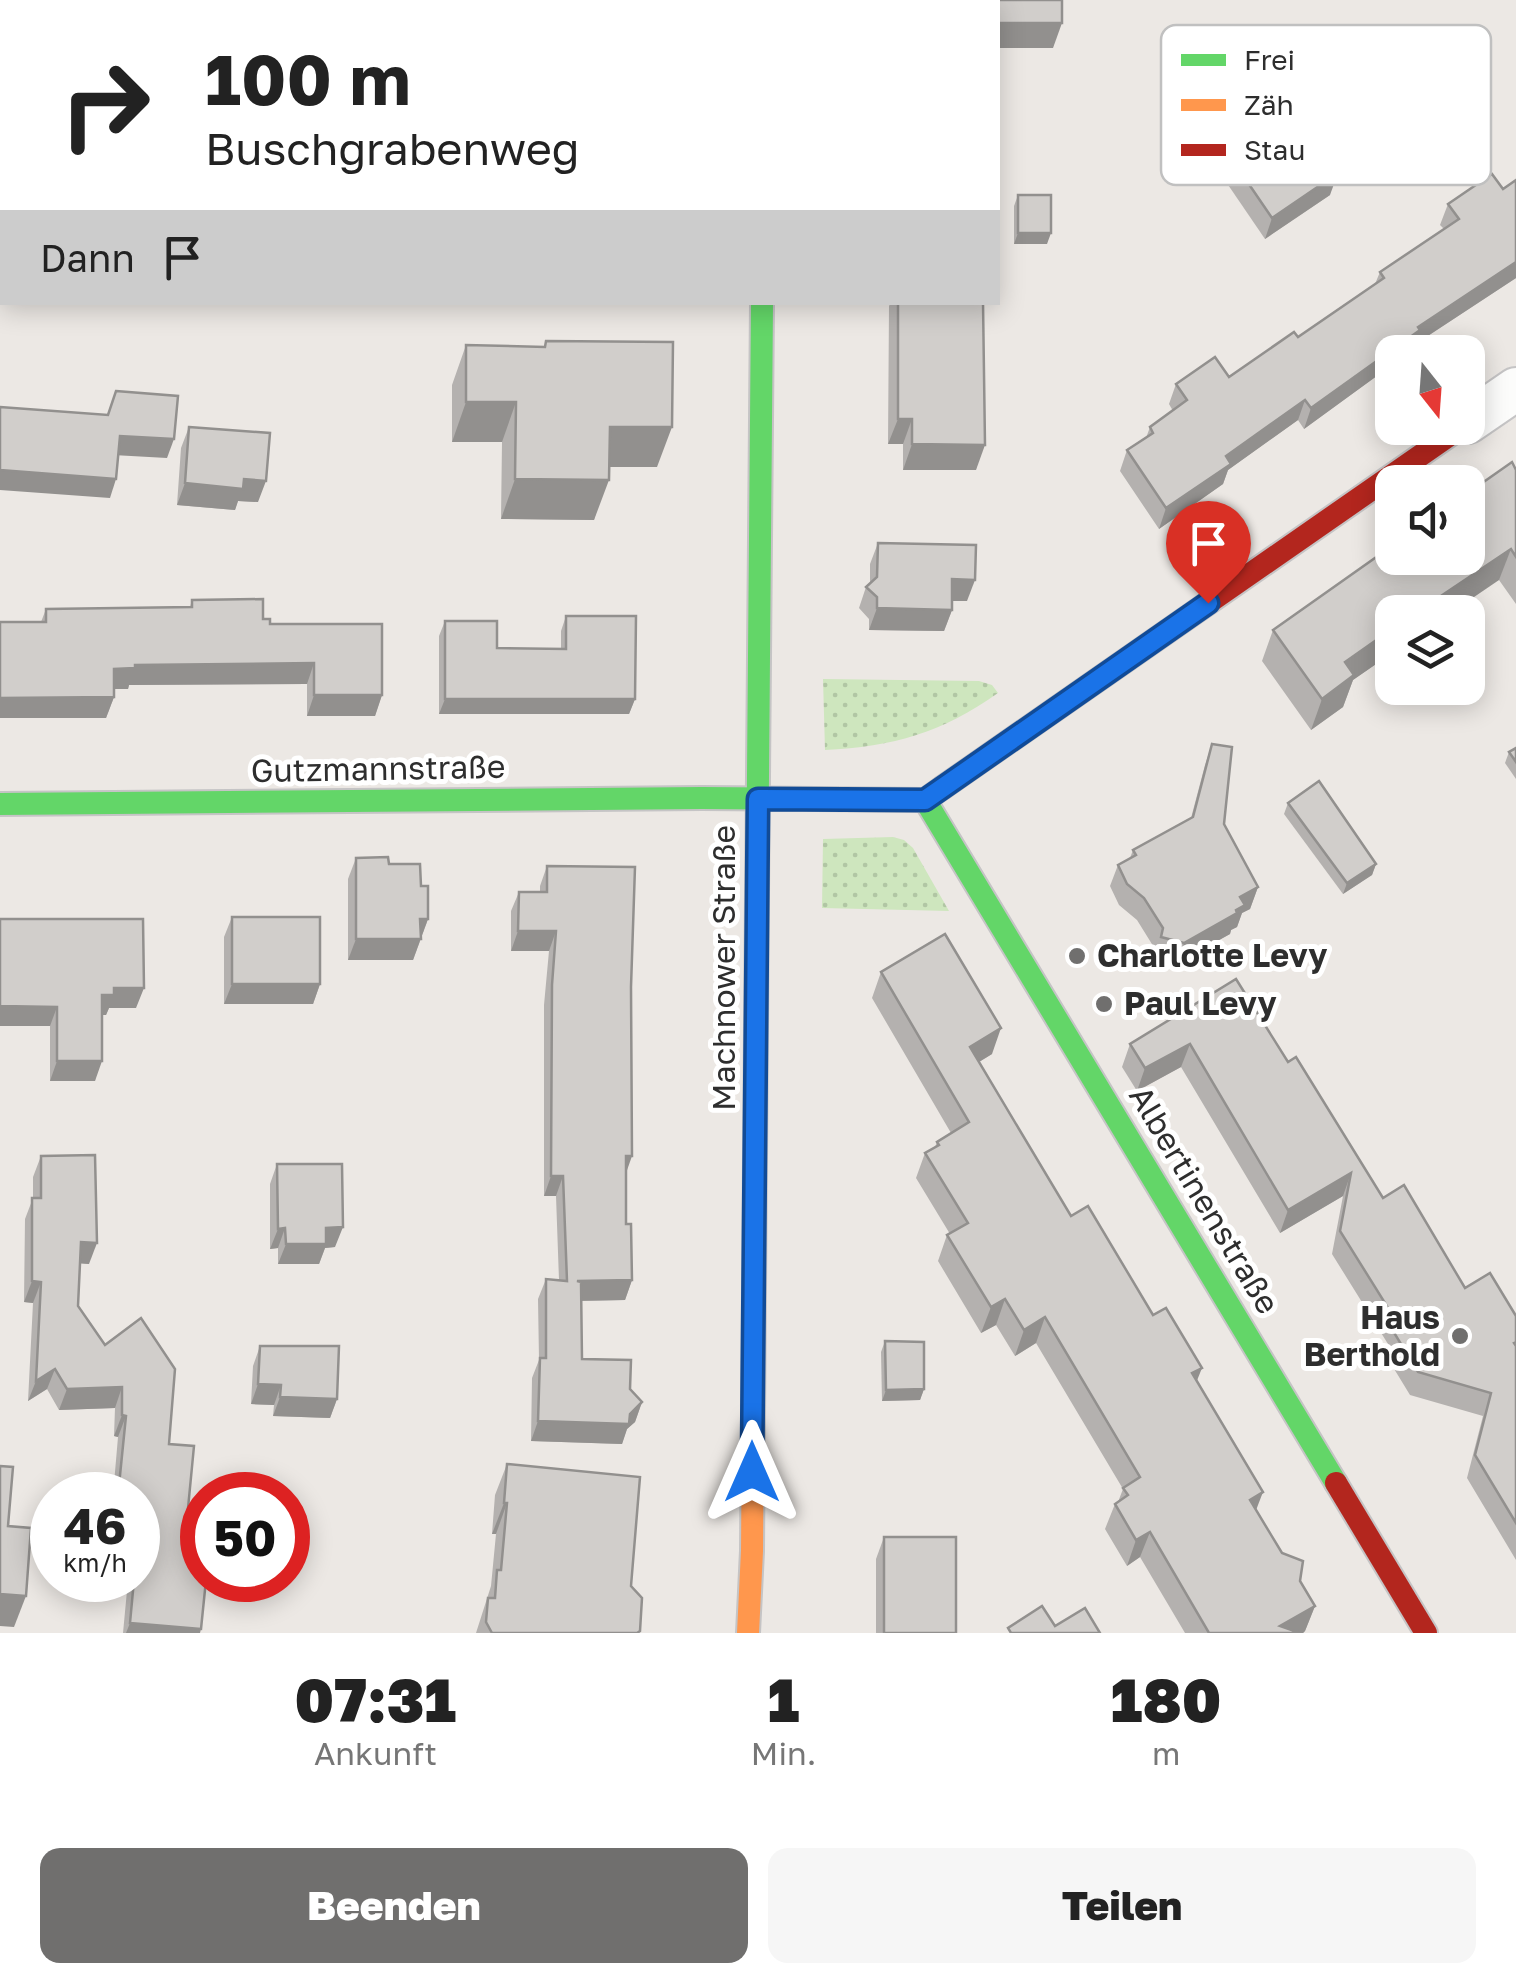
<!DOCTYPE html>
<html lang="de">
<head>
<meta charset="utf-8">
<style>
	:root { --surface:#fff; --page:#f6f6f6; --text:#222; --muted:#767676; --accent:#706f6e }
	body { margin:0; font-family:"Golos Text",sans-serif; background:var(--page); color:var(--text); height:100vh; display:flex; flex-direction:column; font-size:38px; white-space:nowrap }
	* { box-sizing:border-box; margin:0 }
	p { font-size:32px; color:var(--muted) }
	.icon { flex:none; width:55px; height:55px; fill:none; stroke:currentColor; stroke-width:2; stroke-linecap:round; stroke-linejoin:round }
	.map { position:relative; height:1633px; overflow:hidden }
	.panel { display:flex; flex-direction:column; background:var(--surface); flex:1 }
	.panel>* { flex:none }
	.banner { position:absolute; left:0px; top:0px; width:1000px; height:305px; box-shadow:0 5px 25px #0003; background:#fff; color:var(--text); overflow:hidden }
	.needle { width:65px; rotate:163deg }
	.buttons { position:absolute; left:1375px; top:335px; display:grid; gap:20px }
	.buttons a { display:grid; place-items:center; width:110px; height:110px; border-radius:20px; background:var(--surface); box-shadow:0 5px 25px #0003; font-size:50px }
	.speed { position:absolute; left:30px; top:1472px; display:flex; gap:20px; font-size:50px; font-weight:700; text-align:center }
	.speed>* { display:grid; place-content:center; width:130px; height:130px; border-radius:50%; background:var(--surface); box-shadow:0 5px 25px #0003; line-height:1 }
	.speed small { font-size:25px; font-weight:400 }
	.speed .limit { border:15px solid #d22; background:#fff; color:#111 }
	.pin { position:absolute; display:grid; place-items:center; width:85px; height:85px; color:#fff; margin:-102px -42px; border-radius:50% 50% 50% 0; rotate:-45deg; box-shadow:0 0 10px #0007 }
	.pin .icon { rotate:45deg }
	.me { position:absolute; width:110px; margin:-55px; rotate:0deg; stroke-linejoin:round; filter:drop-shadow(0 0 8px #0008) }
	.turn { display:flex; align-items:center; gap:35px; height:210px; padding:0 40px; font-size:45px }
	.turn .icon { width:130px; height:130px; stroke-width:2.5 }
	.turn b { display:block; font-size:70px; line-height:85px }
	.then { display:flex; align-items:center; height:95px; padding:0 40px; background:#0003; gap:20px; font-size:38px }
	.eta { display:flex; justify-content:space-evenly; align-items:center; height:170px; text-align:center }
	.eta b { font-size:60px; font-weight:800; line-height:70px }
	.primary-button { display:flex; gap:20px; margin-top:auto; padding:20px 40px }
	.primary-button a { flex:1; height:115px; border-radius:20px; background:var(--accent); color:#fff; font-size:40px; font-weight:800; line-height:115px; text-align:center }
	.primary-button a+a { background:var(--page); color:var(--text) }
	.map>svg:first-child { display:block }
</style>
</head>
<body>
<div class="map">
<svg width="1516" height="1633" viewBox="0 0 1516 1633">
	<defs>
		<pattern id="grass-dots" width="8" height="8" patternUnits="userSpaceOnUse" patternTransform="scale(2.5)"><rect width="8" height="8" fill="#cee6be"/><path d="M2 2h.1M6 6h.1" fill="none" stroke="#b1c6a4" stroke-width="1.8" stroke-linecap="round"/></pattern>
	</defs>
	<rect width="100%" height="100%" fill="#ece8e4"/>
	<g fill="url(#grass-dots)">
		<path d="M 823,679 L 979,681 L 992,685 L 998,693 C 943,732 893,747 825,750 Z"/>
		<polygon points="893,837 904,840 913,848 949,911 822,908 823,839"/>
	</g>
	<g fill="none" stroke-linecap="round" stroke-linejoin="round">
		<g stroke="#c5c4c5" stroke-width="46">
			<g id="street">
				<polyline points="79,0 89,2"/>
				<polyline points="1468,422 1516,389"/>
			</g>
		</g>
		<g stroke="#c5c4c5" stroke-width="26">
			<g id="fast">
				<polyline points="925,800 1336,1483"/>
				<polyline points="0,804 702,798 925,800 942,788"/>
				<polyline points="757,894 762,302"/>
			</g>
		</g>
		<g stroke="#c5c4c5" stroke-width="26">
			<g id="slow">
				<polyline points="765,0 765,2"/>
				<polyline points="748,1633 752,1551 757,894"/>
			</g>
		</g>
		<g stroke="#c5c4c5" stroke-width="26">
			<g id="jam">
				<polyline points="942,788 1460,428"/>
				<polyline points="1336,1483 1426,1633"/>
			</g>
		</g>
		<use href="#street" stroke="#fcfcfb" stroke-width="42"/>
		<use href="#fast" stroke="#63d668" stroke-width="22"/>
		<use href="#slow" stroke="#ff974d" stroke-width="22"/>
		<use href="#jam" stroke="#b3261e" stroke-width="22"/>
	</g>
	<g fill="#b4b1af">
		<polygon points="518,0 616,0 615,2 518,2"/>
		<rect x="0" y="42" width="2" height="70"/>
		<polygon points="2,114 2,139 0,138 0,124"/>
		<polygon points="1271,153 1330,195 1265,239 1222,176 1229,155"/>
		<polygon points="1516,180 1516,278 1414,345 1412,350 1304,429 1298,420 1228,470 1223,484 1159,529 1120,471 1127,450 1146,438 1150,427 1173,411 1169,404 1176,384 1229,377 1298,337 1375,284 1380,272 1444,229 1440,225 1448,204 1503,189"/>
		<polygon points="1018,195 1047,244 1014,244 1014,206"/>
		<polygon points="891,302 983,302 976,470 903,470 903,444 888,444 889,306"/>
		<polygon points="546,341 657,467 609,467 594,520 501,519 502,442 452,442 452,385 466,345 544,347"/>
		<polygon points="189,427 258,502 238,501 235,510 177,505 181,448"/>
		<polygon points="1516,470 1516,604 1499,580 1392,612 1392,653 1353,680 1343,707 1311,730 1262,661 1273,630"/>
		<polygon points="878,543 967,601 952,601 952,610 944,631 869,630 869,619 859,608 866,587 870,584 870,564"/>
		<polygon points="192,600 263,619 382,695 375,716 307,716 307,684 129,685 128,689 114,689 114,697 106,718 41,622 46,609 190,607"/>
		<polygon points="566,616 635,699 629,714 439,714 439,636 445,621 497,648 561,649 561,631"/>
		<polygon points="1212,744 1224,824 1258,887 1250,909 1242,913 1237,927 1231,930 1230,934 1176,964 1153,959 1155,949 1137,920 1119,905 1110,886 1118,865 1130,858 1133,850 1191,818 1205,765"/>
		<polygon points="1516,748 1516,779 1505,763 1509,752"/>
		<polygon points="1288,803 1376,864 1372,875 1343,894 1284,814"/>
		<polygon points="356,858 389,864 421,886 428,919 413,960 348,960 348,879"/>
		<polygon points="547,866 626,1173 626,1224 632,1280 625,1300 581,1301 582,1359 630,1389 642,1402 635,1422 627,1429 622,1444 531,1441 532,1378 539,1360 538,1299 546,1279 559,1280 556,1196 544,1196 544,1005 549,951 511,951 511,911 519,892 540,892 540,886"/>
		<polygon points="232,917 320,984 313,1004 224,1004 224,937"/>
		<polygon points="0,919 136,1008 109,1008 106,1015 102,1015 95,1081 50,1081 50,1026"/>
		<polygon points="881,972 992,1054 979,1062 1071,1216 1153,1315 1197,1382 1256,1510 1315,1606 1305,1631 1303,1633 1185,1633 1140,1557 1127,1566 1105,1529 1115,1504 1118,1502 1123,1489 1036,1343 1015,1356 996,1325 981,1333 938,1261 947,1235 950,1234 916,1178 925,1153 935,1147 937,1142 951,1133 872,998"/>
		<polygon points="1236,979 1288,1062 1383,1198 1465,1288 1516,1316 1516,1560 1467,1478 1483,1416 1410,1395 1385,1354 1388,1344 1332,1254 1343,1196 1280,1233 1181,1067 1137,1091 1122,1067 1130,1044"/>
		<polygon points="41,1156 89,1264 80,1263 78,1306 169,1444 184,1550 200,1633 123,1633 128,1580 138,1580 138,1495 113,1495 118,1437 114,1436 115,1408 59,1410 47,1389 28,1401 33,1303 24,1302 25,1219 33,1198 33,1177"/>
		<polygon points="277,1164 335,1247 325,1248 319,1264 278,1264 278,1248 270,1249 270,1184"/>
		<polygon points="885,1341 924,1389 920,1400 882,1401 881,1352"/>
		<polygon points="260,1346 337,1399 330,1418 273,1416 274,1405 251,1404 253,1366"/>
		<polygon points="507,1464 631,1586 640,1631 639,1633 476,1633 491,1586 496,1534 492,1534 495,1495"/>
		<polygon points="884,1537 956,1633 876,1633 876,1559"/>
	</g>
	<g fill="#92908e">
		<polygon points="523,0 537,0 536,2 522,2"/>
		<polygon points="566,0 616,0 615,2 565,2"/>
		<polygon points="998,23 1062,23 1053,48 998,48"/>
		<polygon points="1338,173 1330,195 1265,239 1272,218"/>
		<polygon points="1018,233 1051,233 1047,244 1014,244"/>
		<polygon points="1516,262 1516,278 1414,345 1412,350 1409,352 1392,352 1392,365 1304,429 1311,408 1418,327"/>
		<polygon points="1305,400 1298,420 1228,470 1223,484 1159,529 1166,508 1226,456"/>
		<polygon points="466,402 516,402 502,442 452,442"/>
		<polygon points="898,419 912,419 903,444 888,444"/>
		<polygon points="610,427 672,427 657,467 595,467"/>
		<polygon points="120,436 174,439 167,458 113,455"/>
		<polygon points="912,444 985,445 976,470 903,470"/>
		<polygon points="0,470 116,479 110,498 0,490"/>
		<polygon points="244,479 266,481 258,502 238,501 235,510 177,505 185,483"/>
		<polygon points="515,479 609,480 594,520 501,519"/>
		<polygon points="1511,549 1499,580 1452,612 1417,612"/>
		<polygon points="952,579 975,580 967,601 945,601"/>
		<polygon points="877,608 952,610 944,631 869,630"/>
		<polygon points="1392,629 1392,653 1353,680 1343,707 1311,730 1322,699 1345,662"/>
		<polygon points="314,663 307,684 129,685 128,689 107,689 114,669 135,665"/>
		<polygon points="314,695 382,695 375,716 307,716"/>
		<polygon points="114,697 106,718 0,718 0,698"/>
		<polygon points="445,699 635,699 629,714 439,714"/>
		<polygon points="1376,864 1372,875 1343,894 1347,883"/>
		<polygon points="1258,887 1250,909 1242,913 1237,927 1231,930 1230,934 1176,964 1184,943 1240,897"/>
		<polygon points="420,919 428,919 413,960 348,960 356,939"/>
		<polygon points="518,931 556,931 549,951 511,951"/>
		<polygon points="232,984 320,984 313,1004 224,1004"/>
		<polygon points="114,988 144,988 136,1008 109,1008 106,1015 95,1015 102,995"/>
		<polygon points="0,1006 57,1007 50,1026 0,1026"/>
		<polygon points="1001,1028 992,1054 961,1073 970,1047"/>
		<polygon points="1190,1044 1181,1067 1137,1091 1145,1068"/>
		<polygon points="57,1061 102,1061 95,1081 50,1081"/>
		<polygon points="626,1156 632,1156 625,1176"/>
		<polygon points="1351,1173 1343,1196 1280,1233 1288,1210"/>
		<polygon points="551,1176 563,1176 556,1196 544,1196"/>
		<polygon points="343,1227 335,1247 325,1248 319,1264 278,1264 286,1244 326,1228"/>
		<polygon points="285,1228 278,1248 270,1249 278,1229"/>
		<polygon points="81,1242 97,1243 89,1264 74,1263"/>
		<polygon points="632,1280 625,1300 570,1301 577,1281"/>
		<polygon points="32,1281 41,1282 33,1303 24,1302"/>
		<polygon points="1005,1299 996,1325 981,1333 991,1307"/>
		<polygon points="1045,1317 1036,1343 1015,1356 1024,1330"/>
		<polygon points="1202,1368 1192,1393 1192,1373"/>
		<polygon points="55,1369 47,1389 28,1401 36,1381"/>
		<polygon points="258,1384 281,1385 274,1405 251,1404"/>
		<polygon points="122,1387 115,1408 59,1410 67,1389"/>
		<polygon points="924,1389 920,1400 882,1401 886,1390"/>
		<polygon points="280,1397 337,1399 330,1418 273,1416"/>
		<polygon points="642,1402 635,1422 627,1429 622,1444 531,1441 538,1421 630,1414"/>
		<polygon points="122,1415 126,1416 118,1437 114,1436"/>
		<polygon points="1263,1492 1253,1518 1250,1500"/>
		<polygon points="504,1503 507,1503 496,1534 492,1534"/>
		<polygon points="1150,1532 1140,1557 1127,1566 1136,1540"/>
		<polygon points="0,1594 26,1596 14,1627 0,1626"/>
		<polygon points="1315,1606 1305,1631 1303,1633 1278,1633 1280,1626"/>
		<polygon points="130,1623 201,1629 200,1633 126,1633"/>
	</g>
	<g fill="#d1cecb" stroke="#92908e" stroke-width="2.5">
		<polygon points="923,0 1062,0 1062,23 998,23 998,2 923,2"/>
		<polygon points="0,42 2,42 2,82 0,81"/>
		<polygon points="1307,128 1338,173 1272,218 1229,155 1259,135 1271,153"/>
		<polygon points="1492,174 1503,189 1516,180 1516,262 1418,327 1420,330 1311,408 1305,400 1226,456 1231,464 1166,508 1127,450 1153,433 1150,427 1187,400 1176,384 1215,357 1229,377 1294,332 1298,337 1384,278 1380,272 1459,219 1448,204"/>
		<rect x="1018" y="195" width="33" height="38"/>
		<polygon points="898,302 983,302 985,445 912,444 912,419 898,419"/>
		<polygon points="546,341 673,342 672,427 610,427 609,480 515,479 516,402 466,402 466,345 545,347"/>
		<polygon points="116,391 178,396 174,439 120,436 116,479 0,470 0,407 108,415"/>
		<polygon points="189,427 270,433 266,481 244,479 243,489 185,483"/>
		<polygon points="1512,462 1516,470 1516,557 1511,549 1417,612 1392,612 1392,629 1345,662 1354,675 1322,699 1273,630 1392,546 1392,558 1468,558 1468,493"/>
		<polygon points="878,543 976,545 975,580 952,579 952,610 877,608 877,597 866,587 877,577"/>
		<polygon points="263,599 263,619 270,619 270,624 382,624 382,695 314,695 314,663 135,665 135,668 114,669 114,697 0,698 0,622 46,622 46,609 192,607 192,600"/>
		<polygon points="566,616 636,616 635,699 445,699 445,621 497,621 497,648 566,649"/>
		<polygon points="1212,744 1232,747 1224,824 1258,887 1240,897 1245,905 1236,910 1237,913 1184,943 1161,937 1163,928 1144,898 1127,884 1118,865 1136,855 1133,850 1193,817"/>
		<polygon points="1516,748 1516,762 1509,752"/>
		<polygon points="1319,781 1376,864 1347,883 1288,803"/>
		<polygon points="388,857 389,864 420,864 421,886 428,886 428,919 420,919 421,939 356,939 356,858"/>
		<polygon points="547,866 635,867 631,987 632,1156 626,1156 626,1224 631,1224 632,1280 577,1281 581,1282 582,1359 631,1360 630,1389 642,1402 630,1414 629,1424 538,1421 540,1358 546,1358 546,1279 567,1281 563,1176 551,1176 552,985 556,931 518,931 519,892 547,892"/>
		<rect x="232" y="917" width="88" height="67"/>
		<polygon points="0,919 143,919 144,988 114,988 114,995 102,995 102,1061 57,1061 57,1007 0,1006"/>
		<polygon points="945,934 1001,1028 970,1047 1071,1216 1088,1206 1153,1315 1166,1308 1202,1368 1192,1373 1263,1492 1250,1500 1282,1553 1303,1561 1300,1581 1315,1606 1280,1626 1300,1633 1209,1633 1150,1532 1136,1540 1115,1504 1128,1495 1123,1488 1140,1477 1045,1317 1024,1330 1005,1299 991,1307 947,1235 968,1223 925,1153 939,1145 937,1142 969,1122 881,972"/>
		<polygon points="1236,979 1288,1062 1296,1057 1383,1198 1404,1185 1465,1288 1490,1273 1516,1316 1516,1342 1514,1343 1516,1346 1516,1523 1475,1455 1491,1393 1418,1372 1393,1331 1400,1327 1340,1231 1351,1173 1288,1210 1190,1044 1145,1068 1130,1044"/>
		<polygon points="95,1155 97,1243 81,1242 78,1306 105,1345 141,1318 175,1369 169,1444 194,1446 184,1550 202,1552 202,1580 206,1580 201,1629 130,1623 134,1580 138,1580 138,1495 118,1495 126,1416 122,1415 122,1387 67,1389 55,1369 36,1381 41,1282 32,1281 32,1198 41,1198 41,1156"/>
		<polygon points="277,1164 342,1164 343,1227 326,1228 326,1244 286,1244 285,1228 278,1229"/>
		<polygon points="885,1341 924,1342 924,1389 886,1390"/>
		<polygon points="260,1346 339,1346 337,1399 280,1397 281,1385 258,1384"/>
		<polygon points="507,1464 640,1477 631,1586 642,1598 640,1631 637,1633 492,1633 486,1622 488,1598 495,1598 497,1570 501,1570 507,1503 504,1503"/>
		<polygon points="0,1466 13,1467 8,1526 31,1528 26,1596 0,1594"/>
		<rect x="884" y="1537" width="72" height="96"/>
		<polygon points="1042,1606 1055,1626 1085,1608 1100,1633 1011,1633 1008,1628"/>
	</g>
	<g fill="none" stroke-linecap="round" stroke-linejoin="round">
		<g stroke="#114b97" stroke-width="25">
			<polyline id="route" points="752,1472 758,799 925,800 1208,603"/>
		</g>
		<use href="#route" stroke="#1a73e8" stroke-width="18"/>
	</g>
	<g fill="#706f6e" stroke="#fff" stroke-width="4">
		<circle cx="1077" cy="956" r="10"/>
		<circle cx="1104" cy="1004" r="10"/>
		<circle cx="1460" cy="1336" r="10"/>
	</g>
	<g text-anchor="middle" stroke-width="10" stroke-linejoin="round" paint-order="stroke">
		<g font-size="32" fill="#2e2e2e" stroke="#fff">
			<text transform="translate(378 769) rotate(-1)" y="11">Gutzmannstraße</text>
			<text transform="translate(724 968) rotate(-90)" y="11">Machnower Straße</text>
			<text transform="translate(1204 1200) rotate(59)" y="11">Albertinenstraße</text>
		</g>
		<g font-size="32" font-weight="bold" fill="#2e2e2e" stroke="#fff" text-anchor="start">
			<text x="1097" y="967">Charlotte Levy</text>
			<text x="1124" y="1015">Paul Levy</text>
			<text x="1440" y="1329" text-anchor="end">Haus<tspan x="1440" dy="37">Berthold</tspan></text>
		</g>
	</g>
	<rect x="1161" y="25" width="330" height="160" rx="15" fill="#fff" stroke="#c0c0c0" stroke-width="2.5"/>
	<rect x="1181" y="54" width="45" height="12" fill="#63d668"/>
	<rect x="1181" y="99" width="45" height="12" fill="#ff974d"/>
	<rect x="1181" y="144" width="45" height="12" fill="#b3261e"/>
	<g font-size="28" fill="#2e2e2e">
		<text x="1244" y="70">Frei</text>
		<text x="1244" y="115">Zäh</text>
		<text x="1244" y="160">Stau</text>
	</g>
</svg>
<div class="buttons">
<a><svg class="needle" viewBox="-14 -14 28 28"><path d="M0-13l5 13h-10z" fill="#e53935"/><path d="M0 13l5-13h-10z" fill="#767676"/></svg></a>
<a><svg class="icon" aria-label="sound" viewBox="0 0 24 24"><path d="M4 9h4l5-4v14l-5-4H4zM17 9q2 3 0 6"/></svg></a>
<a><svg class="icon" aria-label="layers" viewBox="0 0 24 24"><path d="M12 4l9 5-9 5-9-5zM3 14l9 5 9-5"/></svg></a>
</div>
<div class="speed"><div>46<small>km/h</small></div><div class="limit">50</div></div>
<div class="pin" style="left:1208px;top:603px;background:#d93025"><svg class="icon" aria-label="arrive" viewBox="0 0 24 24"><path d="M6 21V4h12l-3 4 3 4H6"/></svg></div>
<svg class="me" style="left:752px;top:1472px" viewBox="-20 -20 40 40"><path d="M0-17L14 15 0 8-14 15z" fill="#1a73e8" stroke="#fff" stroke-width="4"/></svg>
<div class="banner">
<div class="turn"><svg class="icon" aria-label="right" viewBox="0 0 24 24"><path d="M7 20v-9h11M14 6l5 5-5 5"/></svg><div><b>100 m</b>Buschgrabenweg</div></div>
<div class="then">Dann<svg class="icon" aria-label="arrive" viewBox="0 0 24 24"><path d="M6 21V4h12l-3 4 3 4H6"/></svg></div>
</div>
</div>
<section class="panel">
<div class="eta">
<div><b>07:31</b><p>Ankunft</p></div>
<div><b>1</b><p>Min.</p></div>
<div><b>180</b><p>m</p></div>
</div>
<div class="primary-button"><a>Beenden</a><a>Teilen</a></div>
</section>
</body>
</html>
